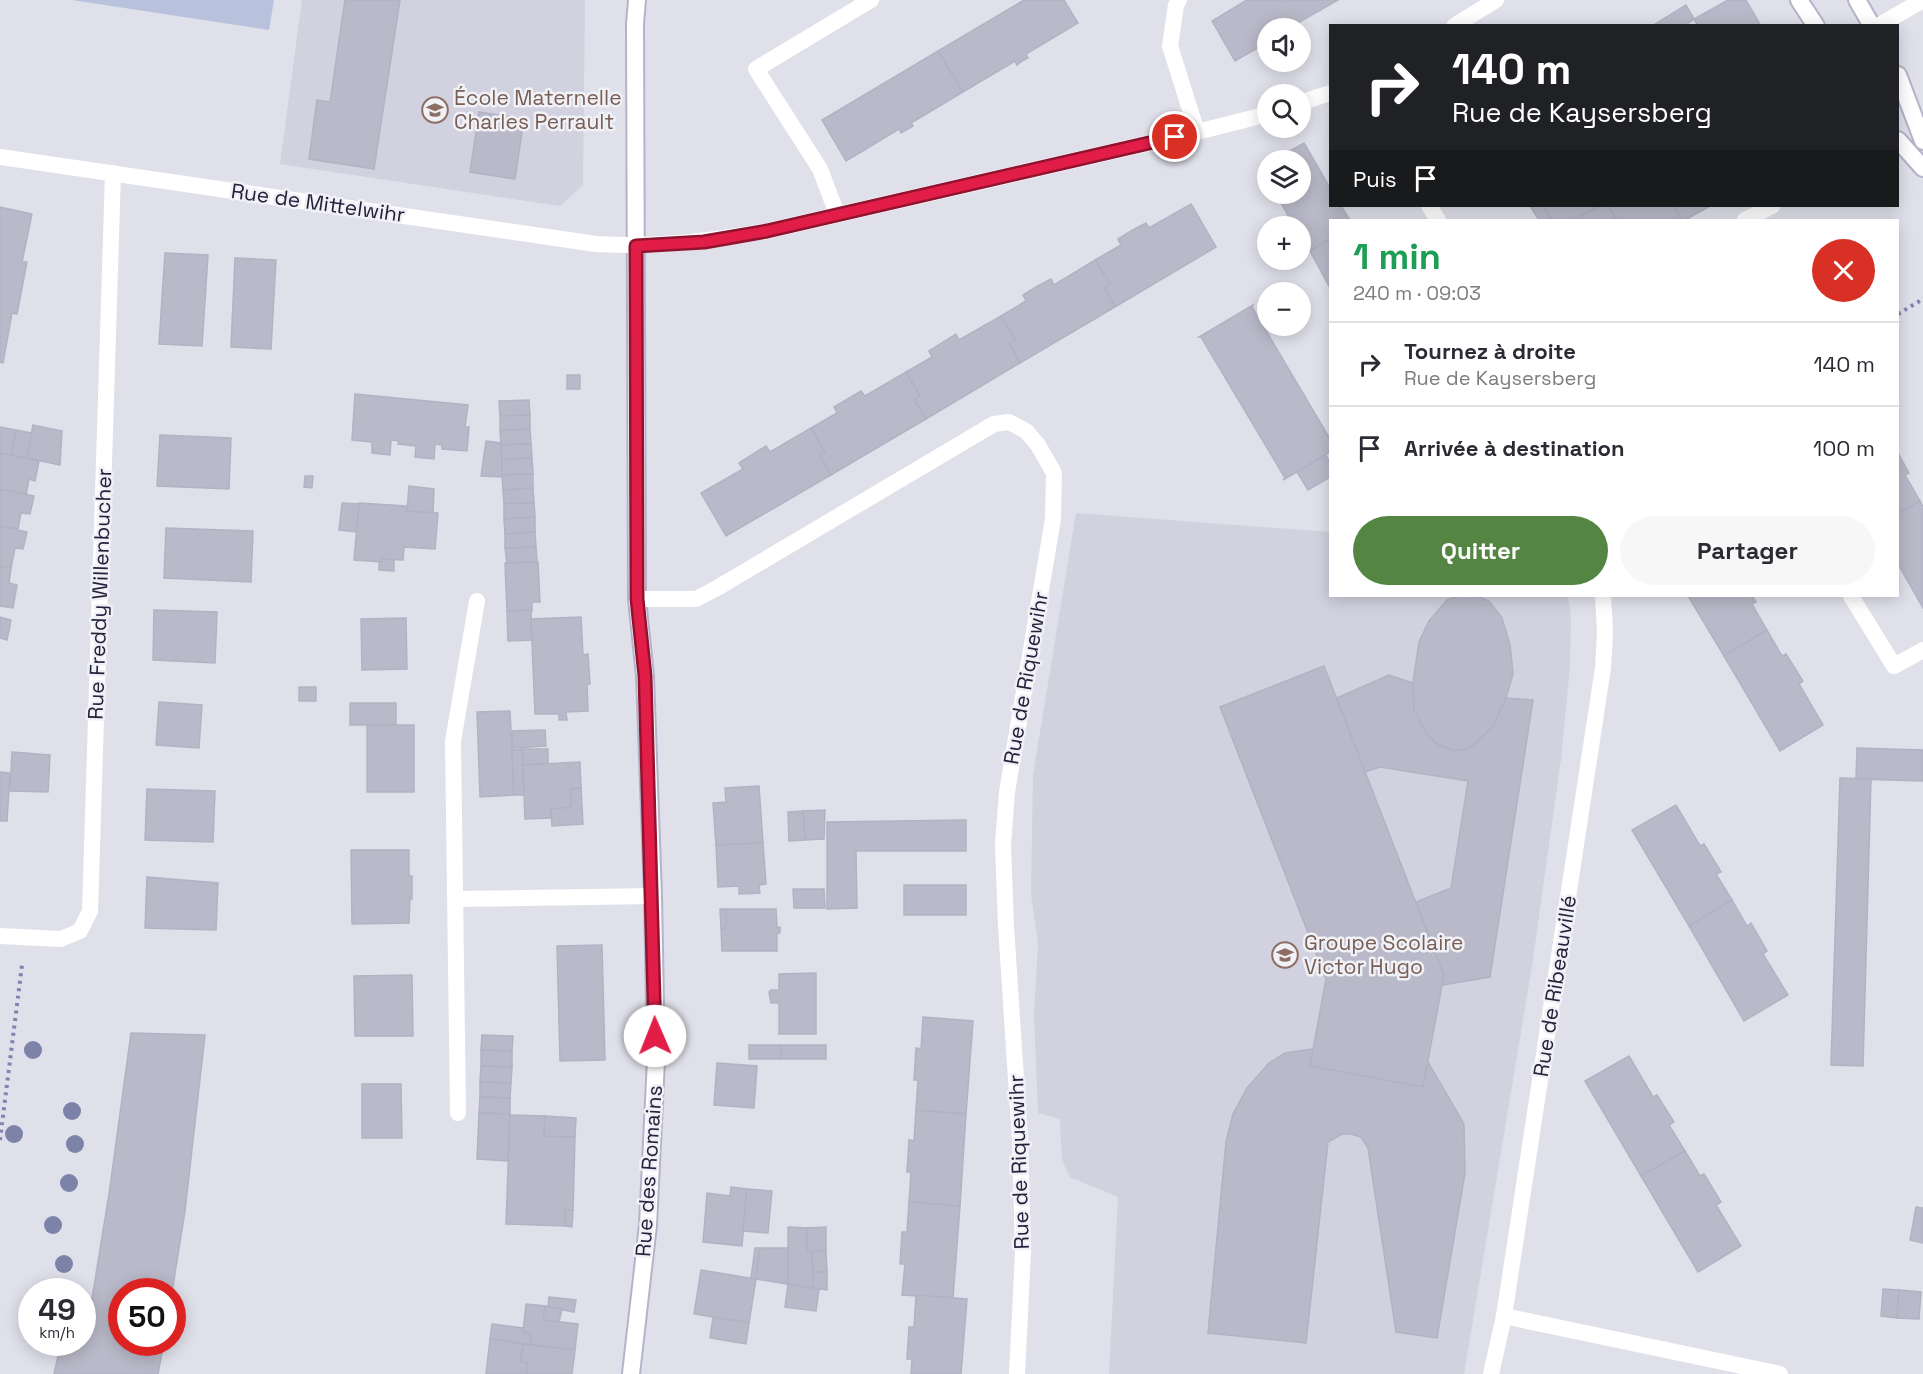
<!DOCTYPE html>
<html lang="fr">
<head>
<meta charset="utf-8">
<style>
	:root { --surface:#fff; --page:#f7f7f7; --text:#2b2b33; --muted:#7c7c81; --line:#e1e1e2; --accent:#548542 }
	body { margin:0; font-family:"Space Grotesk",sans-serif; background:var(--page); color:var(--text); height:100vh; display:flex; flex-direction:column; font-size:22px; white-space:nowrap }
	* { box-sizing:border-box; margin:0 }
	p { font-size:20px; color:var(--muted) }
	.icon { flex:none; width:33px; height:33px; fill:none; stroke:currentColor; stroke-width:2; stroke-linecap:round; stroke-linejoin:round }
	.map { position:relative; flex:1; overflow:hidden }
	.details { position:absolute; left:1329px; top:219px; width:570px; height:378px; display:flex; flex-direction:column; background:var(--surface); border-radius:0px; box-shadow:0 3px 15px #0003 }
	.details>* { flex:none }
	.hud { position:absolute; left:1329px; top:24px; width:570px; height:183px; border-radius:0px; box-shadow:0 3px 15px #0003; background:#202124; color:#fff; overflow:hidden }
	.buttons { position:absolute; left:1257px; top:18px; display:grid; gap:12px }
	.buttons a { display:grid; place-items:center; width:54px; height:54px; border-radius:50%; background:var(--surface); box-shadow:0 3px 15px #0003; font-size:30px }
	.speed { position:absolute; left:18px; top:1278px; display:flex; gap:12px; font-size:30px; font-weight:700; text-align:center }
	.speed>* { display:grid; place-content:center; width:78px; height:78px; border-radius:50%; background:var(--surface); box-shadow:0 3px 15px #0003; line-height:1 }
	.speed small { font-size:15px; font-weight:400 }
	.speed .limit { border:9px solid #d22; background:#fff; color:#111 }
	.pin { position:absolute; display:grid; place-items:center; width:51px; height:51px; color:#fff; margin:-26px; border:3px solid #fff; border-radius:50%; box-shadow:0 2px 6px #0007 }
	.me { position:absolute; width:66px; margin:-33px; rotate:359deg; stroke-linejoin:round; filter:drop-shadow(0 0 4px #0008) }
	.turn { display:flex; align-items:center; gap:21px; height:126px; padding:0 24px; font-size:27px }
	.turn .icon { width:78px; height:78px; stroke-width:2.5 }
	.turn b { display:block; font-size:42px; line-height:51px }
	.then { display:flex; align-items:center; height:57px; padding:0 24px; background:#0003; gap:12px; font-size:22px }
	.round { display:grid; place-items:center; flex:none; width:63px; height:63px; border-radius:32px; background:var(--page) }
	.headline { display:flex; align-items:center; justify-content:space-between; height:102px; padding:0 24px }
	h1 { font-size:36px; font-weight:600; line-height:45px; color:#1e9e55 }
	.primary-button { display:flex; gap:12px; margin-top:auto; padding:12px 24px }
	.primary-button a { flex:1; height:69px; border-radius:36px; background:var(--accent); color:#fff; font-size:24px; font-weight:600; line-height:69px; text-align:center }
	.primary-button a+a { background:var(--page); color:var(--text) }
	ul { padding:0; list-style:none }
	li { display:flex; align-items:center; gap:18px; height:84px; padding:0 24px; border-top:2px solid var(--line) }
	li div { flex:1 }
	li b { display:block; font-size:22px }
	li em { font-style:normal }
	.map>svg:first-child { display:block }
</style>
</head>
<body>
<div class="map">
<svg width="1923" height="1374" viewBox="0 0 1923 1374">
	<rect width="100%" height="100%" fill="#e0e0eb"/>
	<g fill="#d1d1df">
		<polygon points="302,0 585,0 583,185 560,206 280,164"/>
		<polygon points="1076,513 1330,532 1330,596 1568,596 1571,617 1570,667 1561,759 1532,966 1464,1374 1109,1374 1118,1197 1070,1177 1062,1160 1060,1119 1038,1113 1034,1014 1038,943 1031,894 1033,775"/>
	</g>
	<polygon fill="#b8c2dd" points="72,0 274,0 269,30"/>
	<g fill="#b9b9c9" stroke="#b3b2c4" stroke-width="1.5">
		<polygon points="345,0 400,0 374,169 309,159 317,100 330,102"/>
		<polygon points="1024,0 1064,0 1078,23 1026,54 1028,58 1022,61 1017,65 1015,61 963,92 938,51"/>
		<polygon points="1247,0 1338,0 1289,28 1268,28 1268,42 1235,61 1212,21"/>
		<polygon points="1728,0 1746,0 1761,26 1698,26 1694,19"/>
		<polygon points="1686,5 1694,19 1684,26 1652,26"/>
		<polygon points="938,51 963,92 911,123 913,126 901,133 899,129 846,161 822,120"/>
		<polygon points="479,112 524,119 515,179 470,172"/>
		<polygon points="1304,143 1330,188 1330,206 1341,206 1350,220 1330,220 1330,239 1310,251 1300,235 1300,226 1294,226 1276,194 1300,194 1300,160 1274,160"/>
		<polygon points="1191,204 1216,247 1115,307 1104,288 1110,284 1095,260 1121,245 1118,239 1131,231 1146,223 1149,228"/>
		<polygon points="1530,206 1543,206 1552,220 1539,220"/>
		<polygon points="1543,206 1599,206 1574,220 1552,220"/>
		<polygon points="1599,206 1608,206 1617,220 1574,220"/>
		<polygon points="1608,206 1673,206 1682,220 1617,220"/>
		<polygon points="1673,206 1710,206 1685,220 1682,220"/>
		<polygon points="0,207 32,214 22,262 27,262 17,314 12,313 3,363 0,362"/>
		<polygon points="1330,239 1330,288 1310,251"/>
		<polygon points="165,253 208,255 202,346 159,344"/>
		<polygon points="235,258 276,260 271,349 231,347"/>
		<polygon points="1095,260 1110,284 1104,288 1115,307 1020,363 1009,343 1015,340 1001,316 1026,301 1023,295 1036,287 1051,279 1054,285"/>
		<polygon points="1253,305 1252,307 1330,439 1330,452 1283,480 1285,478 1201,337 1199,337"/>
		<polygon points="1001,316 1015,340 1009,343 1020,363 926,419 914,400 920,396 906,372 932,357 929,351 956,334 959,340"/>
		<polygon points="906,372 920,396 914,400 926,419 831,475 820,455 825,452 811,428 837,413 834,407 861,391 865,396"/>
		<rect x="567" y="375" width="13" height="14"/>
		<polygon points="355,394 468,405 465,427 469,427 467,451 442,449 442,445 435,444 434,459 415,457 416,446 398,444 399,441 391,440 390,455 372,453 372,442 352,440"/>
		<polygon points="529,400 530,415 500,416 499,401"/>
		<polygon points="530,415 530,429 500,431 500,416"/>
		<polygon points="33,425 62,431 60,465 27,458"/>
		<polygon points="0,427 16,430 11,455 0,453"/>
		<polygon points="811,428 825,452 820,455 831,475 726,536 701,493 743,469 739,463 766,446 770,452"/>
		<polygon points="530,429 531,444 501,445 500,431"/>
		<polygon points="16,430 32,433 27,458 11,455"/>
		<polygon points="160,435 231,438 229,489 157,486"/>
		<polygon points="486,441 501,443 503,477 481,476"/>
		<polygon points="531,444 532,458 502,460 501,445"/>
		<polygon points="0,453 39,461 35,481 29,479 26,495 0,489"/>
		<polygon points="1898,453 1909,473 1905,475 1920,501 1898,514"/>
		<polygon points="1326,455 1330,463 1330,477 1308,490 1297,472"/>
		<polygon points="532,458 533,474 502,475 502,460"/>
		<polygon points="533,474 533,488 503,490 502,475"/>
		<polygon points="305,476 313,476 312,488 304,487"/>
		<polygon points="409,486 434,489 433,513 407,511"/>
		<polygon points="533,488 534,503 504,504 503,490"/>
		<polygon points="0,489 34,496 30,514 21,513 18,529 0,526"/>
		<polygon points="1920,501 1923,507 1923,608 1898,564 1898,514"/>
		<polygon points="342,503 359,504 357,532 339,530"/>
		<polygon points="359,503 406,506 406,511 438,513 435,549 404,547 403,560 382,559 382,562 354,560"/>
		<polygon points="534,503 535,517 504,519 504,504"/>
		<polygon points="535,517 535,532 505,534 504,519"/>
		<polygon points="0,526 27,532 23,549 15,548 11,568 0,566"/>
		<polygon points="166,528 253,531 251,582 164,578"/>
		<polygon points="535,532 536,547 505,548 505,534"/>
		<polygon points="536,547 537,562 507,563 505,548"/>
		<polygon points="382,559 394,560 394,571 379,570 379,562 382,562"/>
		<polygon points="538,562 540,602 532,602 532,611 507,611 505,563"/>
		<polygon points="0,566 11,568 9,583 17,585 13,608 0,606"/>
		<polygon points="1458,596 1477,596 1489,601 1502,618 1510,645 1513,674 1506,698 1493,727 1470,748 1454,751 1437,744 1426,733 1414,710 1412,688 1419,642 1429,621 1447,600"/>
		<polygon points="1688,596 1752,596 1756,602 1752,604 1767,630 1724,656"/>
		<polygon points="154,610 217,612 215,663 153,660"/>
		<polygon points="531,610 532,640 508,641 507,611"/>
		<polygon points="0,617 11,620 7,640 0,638"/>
		<polygon points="581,617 583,655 588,654 590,684 587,684 588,711 566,712 567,720 559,720 559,714 535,714 531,619"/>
		<polygon points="406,618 407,669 362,670 361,619"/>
		<polygon points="1767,630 1782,656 1786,654 1803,681 1799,684 1823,725 1780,751 1724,656"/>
		<polygon points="1324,666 1444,975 1423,1087 1310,1066 1326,979 1220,707"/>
		<polygon points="1389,675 1413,683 1414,710 1426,733 1437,744 1454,751 1470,748 1493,727 1506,698 1533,700 1490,977 1442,985 1444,975 1416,902 1451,888 1468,781 1380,767 1365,772 1337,698"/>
		<rect x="299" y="687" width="17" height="14"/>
		<polygon points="159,702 202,705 199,748 156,745"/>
		<rect x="350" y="703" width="46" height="22"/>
		<polygon points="510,711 514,795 480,797 477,712"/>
		<rect x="367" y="725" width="47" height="67"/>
		<polygon points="545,730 546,746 513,748 512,731"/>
		<polygon points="1857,748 1923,750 1923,781 1856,779"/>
		<polygon points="522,749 548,749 548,764 523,765"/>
		<polygon points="522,749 524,795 514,795 512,750"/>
		<polygon points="12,752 50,755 48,792 10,791"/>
		<polygon points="580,762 581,788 571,789 571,807 551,809 551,818 525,819 523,765"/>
		<polygon points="0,772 10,773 7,821 0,821"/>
		<polygon points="1840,778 1871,779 1863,1066 1831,1065"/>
		<polygon points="759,786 763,843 716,845 713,803 726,802 725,788"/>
		<polygon points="581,788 583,824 552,826 551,809 571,807 571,789"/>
		<polygon points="147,789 215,791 213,842 145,840"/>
		<polygon points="1676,805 1700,846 1704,844 1721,872 1716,874 1732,900 1689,926 1632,830"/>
		<polygon points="825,810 824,839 805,840 803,811"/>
		<polygon points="803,811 805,840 789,841 788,812"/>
		<polygon points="966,820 966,851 856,851 857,908 827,909 827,822"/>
		<polygon points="763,843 766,884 759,885 760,893 739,894 739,886 718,887 716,845"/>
		<polygon points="351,850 409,850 409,876 412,876 412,899 410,898 409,923 352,924"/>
		<polygon points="147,877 218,883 216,930 145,928"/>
		<rect x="904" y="885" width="62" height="30"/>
		<polygon points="793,889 824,889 825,908 794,908"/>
		<polygon points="1732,900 1747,926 1751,923 1767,951 1763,954 1788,995 1744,1021 1689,926"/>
		<polygon points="720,909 726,909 726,928 721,928"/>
		<polygon points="726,909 776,909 777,928 780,927 780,933 777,933 777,951 722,951 721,928 726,928"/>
		<polygon points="602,945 605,1060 560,1061 557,946"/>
		<polygon points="816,973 816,1034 779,1034 779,1003 771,1003 769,992 771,990 779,990 779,974"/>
		<polygon points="412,975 413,1036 355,1036 354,976"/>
		<polygon points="923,1017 973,1021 966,1114 916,1110 918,1080 914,1080 916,1048 921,1049"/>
		<polygon points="131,1033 205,1035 185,1211 172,1292 122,1292 122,1342 164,1342 158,1374 54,1374 61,1342 82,1342 82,1315 89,1317 109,1194"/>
		<polygon points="482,1035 513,1036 512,1051 481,1050"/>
		<rect x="749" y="1045" width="32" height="14"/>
		<rect x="781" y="1045" width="45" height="14"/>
		<polygon points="1313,1049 1310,1066 1423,1087 1428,1062 1464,1124 1465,1173 1437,1338 1396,1332 1368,1148 1361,1137 1351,1134 1342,1134 1328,1142 1306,1343 1208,1333 1226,1142 1233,1114 1247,1088 1269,1063 1285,1053"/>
		<polygon points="481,1050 512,1051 512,1067 481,1066"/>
		<polygon points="1629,1056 1653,1097 1657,1095 1674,1122 1669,1125 1685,1151 1641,1176 1585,1081"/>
		<polygon points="717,1063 757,1066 754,1108 714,1105"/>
		<polygon points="481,1066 512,1067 511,1083 480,1082"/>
		<polygon points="480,1082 511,1083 510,1098 480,1097"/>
		<polygon points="362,1084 401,1084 402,1138 362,1138"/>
		<polygon points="480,1097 510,1098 510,1114 479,1113"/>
		<polygon points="916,1110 966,1114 960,1206 909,1202 911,1172 907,1172 909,1140 914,1141"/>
		<polygon points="479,1113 510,1114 508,1161 477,1159"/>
		<polygon points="510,1115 545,1116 544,1136 575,1137 573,1210 565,1210 565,1226 506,1224"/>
		<polygon points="545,1116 576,1118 575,1137 544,1136"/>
		<polygon points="1685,1151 1700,1176 1704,1174 1721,1202 1716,1205 1741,1246 1698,1272 1641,1176"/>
		<polygon points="731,1187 747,1189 742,1246 703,1242 707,1193 730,1196"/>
		<polygon points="747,1189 772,1191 768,1233 743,1231"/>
		<polygon points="909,1202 960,1206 953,1298 902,1295 905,1264 900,1264 902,1232 907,1232"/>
		<polygon points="1916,1207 1923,1208 1923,1243 1910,1240"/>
		<polygon points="565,1210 573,1210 572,1227 565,1226"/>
		<polygon points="788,1227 807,1228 807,1252 812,1252 813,1288 788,1284"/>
		<polygon points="826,1227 826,1251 807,1252 807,1228"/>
		<polygon points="755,1248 760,1248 756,1279 751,1278"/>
		<polygon points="760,1248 788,1248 788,1284 756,1279"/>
		<polygon points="812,1251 826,1251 827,1272 813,1272"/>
		<polygon points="701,1270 756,1279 749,1323 694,1314"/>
		<polygon points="813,1272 827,1272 827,1290 813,1288"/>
		<polygon points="788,1284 819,1289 816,1311 785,1307"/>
		<polygon points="1883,1289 1899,1290 1897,1318 1881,1316"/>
		<polygon points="1899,1290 1921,1292 1919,1319 1897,1318"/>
		<polygon points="916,1295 967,1299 961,1374 911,1374 912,1359 907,1359 909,1327 914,1327"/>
		<polygon points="549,1297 576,1300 574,1312 548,1307"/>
		<polygon points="526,1304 545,1306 543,1320 578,1324 575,1350 530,1344 531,1334 523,1332"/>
		<polygon points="545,1306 562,1309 559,1322 543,1320"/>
		<polygon points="713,1317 749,1323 746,1344 710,1338"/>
		<polygon points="492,1324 523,1328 523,1332 531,1334 530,1344 490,1339"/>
		<polygon points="490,1339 523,1344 521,1362 528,1363 526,1374 486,1374"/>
		<polygon points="523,1344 575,1350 572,1374 526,1374 528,1363 521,1362"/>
	</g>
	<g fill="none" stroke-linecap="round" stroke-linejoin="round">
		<g stroke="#b5b3cb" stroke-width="20">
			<g id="secondary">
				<polyline points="1799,0 1816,26"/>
				<polyline points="1857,0 1872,26"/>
				<polyline points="1898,75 1923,141"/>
				<polyline points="1898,140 1923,168"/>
				<polyline points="631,1374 648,1225 656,1060 653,896 645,676 637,599 635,24 637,0"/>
			</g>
		</g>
		<g stroke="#8680af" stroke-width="4" stroke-dasharray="3 4.5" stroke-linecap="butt">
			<polyline points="1898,314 1923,299"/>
			<polyline points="0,1140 22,965"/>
		</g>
		<g stroke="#fff" stroke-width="16">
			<polyline points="1179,0 1176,5 1170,46 1197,132"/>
			<polyline points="837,214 820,169 756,69 871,0"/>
			<polyline points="1745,220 1772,206"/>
			<polyline points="1851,596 1894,666 1923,650"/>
			<polyline points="456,899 653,896"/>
			<polyline points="458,1113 453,741 477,601"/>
		</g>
		<g stroke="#fff" stroke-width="16">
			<polyline points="1454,26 1496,0"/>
			<polyline points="1878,26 1923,0"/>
			<polyline points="1300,103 1330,93"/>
			<path d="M 0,157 L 596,244 C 657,248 707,241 767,231 L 1197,132 L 1268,114"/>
			<polyline points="1429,206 1438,220"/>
			<polyline points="637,599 696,599 717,588 994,424 1009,422 1026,431 1038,445 1054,473 1053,519 1007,792 1003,845 1006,926 1020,1140 1023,1253 1017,1374"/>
			<polyline points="0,936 61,939 80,931 90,911 113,173"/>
			<polyline points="1504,1316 1780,1374"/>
			<polyline points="1491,1374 1504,1316 1603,668 1605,632 1603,596"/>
		</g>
		<use href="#secondary" stroke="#fff" stroke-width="16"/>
	</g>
	<g fill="#7c82a8">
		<circle cx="33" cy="1050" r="9"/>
		<circle cx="72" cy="1111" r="9"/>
		<circle cx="14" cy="1134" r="9"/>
		<circle cx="75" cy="1144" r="9"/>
		<circle cx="69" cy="1183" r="9"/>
		<circle cx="53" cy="1225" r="9"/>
		<circle cx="64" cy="1264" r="9"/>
	</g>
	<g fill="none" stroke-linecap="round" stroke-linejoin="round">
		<g stroke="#92132f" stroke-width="15">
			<polyline id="route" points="655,1036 645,676 637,599 636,246 704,242 767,231 1175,137"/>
		</g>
		<use href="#route" stroke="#e11d48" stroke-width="10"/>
	</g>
	<defs>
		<g id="school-ring" transform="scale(1.35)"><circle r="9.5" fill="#f0f0f7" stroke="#8d6e63" stroke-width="1.5"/><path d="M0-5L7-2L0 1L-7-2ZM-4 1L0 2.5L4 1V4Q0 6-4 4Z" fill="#8d6e63"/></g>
	</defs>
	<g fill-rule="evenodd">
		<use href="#school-ring" x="435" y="110"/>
		<use href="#school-ring" x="1285" y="955"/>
	</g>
	<g text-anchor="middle" stroke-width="5" stroke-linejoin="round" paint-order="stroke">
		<g font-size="21" fill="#785e54" stroke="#f0f0f7" text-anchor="start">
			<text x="454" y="105">École Maternelle<tspan x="454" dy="24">Charles Perrault</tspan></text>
			<text x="1304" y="950">Groupe Scolaire<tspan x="1304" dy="24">Victor Hugo</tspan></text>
		</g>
		<g font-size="21" fill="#25203b" stroke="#f0f0f7">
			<text transform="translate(318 203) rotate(8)" y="7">Rue de Mittelwihr</text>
			<text transform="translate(100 594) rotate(-88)" y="7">Rue Freddy Willenbucher</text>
			<text transform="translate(1026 678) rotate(-80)" y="7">Rue de Riquewihr</text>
			<text transform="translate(1555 986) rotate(-81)" y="7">Rue de Ribeauvillé</text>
			<text transform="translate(1019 1162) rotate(-92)" y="7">Rue de Riquewihr</text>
			<text transform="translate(649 1171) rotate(-86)" y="7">Rue des Romains</text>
		</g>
	</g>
</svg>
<div class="buttons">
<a><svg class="icon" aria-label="sound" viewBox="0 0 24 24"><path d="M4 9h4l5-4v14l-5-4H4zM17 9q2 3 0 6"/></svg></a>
<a><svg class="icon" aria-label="search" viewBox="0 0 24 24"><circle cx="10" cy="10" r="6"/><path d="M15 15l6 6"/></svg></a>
<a><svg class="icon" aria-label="layers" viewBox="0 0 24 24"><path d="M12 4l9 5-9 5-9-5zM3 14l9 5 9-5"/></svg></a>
<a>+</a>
<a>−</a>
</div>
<div class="speed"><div>49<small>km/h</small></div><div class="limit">50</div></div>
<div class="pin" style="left:1175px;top:137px;background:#d93025"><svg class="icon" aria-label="arrive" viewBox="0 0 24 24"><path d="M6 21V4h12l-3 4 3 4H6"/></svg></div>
<svg class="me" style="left:655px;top:1036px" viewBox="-20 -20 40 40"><circle r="19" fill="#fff"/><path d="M0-13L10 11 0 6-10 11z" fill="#e11d48"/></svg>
<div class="hud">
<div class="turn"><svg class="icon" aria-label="right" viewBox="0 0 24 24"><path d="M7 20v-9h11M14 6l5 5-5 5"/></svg><div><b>140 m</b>Rue de Kaysersberg</div></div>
<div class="then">Puis<svg class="icon" aria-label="arrive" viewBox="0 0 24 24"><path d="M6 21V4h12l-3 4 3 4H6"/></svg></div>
</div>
<section class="details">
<div class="headline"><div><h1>1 min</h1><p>240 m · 09:03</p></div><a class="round" style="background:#d93025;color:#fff"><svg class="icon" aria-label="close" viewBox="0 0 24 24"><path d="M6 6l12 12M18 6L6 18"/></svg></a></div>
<ul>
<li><svg class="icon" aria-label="right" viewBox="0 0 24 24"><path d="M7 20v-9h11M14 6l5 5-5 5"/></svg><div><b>Tournez à droite</b><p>Rue de Kaysersberg</p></div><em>140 m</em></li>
<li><svg class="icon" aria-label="arrive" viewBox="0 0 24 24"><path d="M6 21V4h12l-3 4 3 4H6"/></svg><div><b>Arrivée à destination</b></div><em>100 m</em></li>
</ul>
<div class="primary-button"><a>Quitter</a><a>Partager</a></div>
</section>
</div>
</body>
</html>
